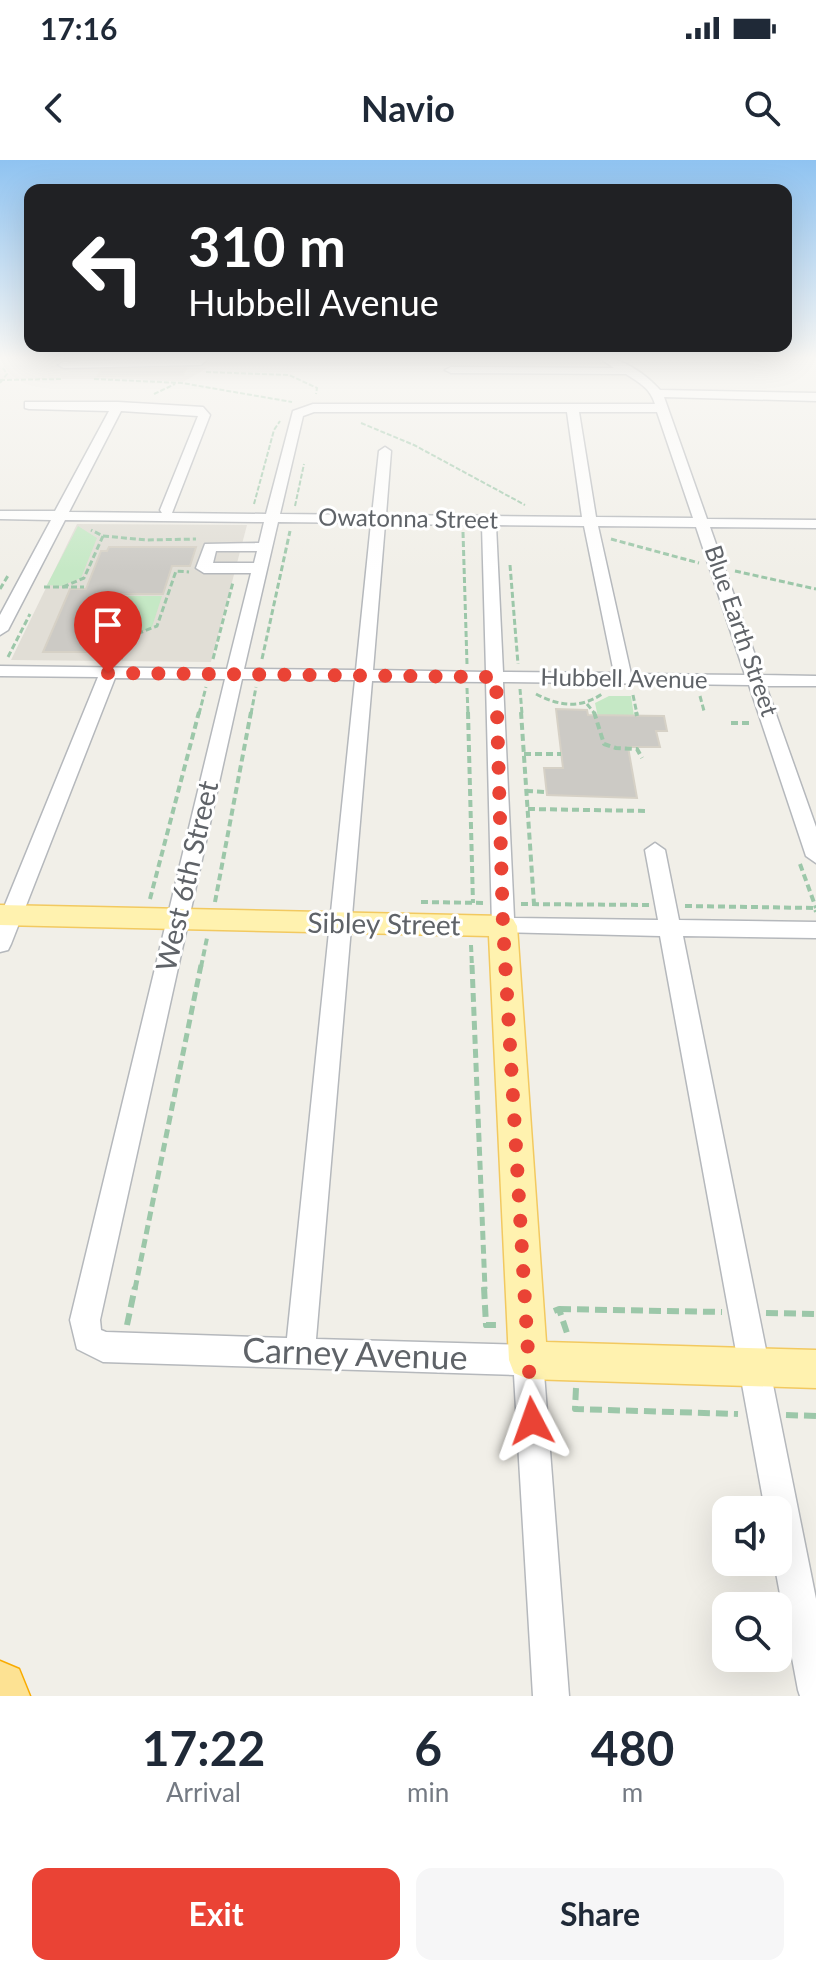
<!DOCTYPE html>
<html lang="en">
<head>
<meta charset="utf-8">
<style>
	:root { --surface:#fff; --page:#f6f6f7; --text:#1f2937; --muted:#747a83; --accent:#ea4335 }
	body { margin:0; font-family:Lato,sans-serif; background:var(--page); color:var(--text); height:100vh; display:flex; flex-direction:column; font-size:30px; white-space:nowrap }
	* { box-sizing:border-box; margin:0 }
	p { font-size:26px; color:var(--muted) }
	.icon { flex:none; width:44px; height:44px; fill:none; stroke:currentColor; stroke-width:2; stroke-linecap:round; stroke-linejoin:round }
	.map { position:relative; height:1536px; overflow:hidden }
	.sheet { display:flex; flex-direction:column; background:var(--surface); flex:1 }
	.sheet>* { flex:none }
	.guide { position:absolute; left:24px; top:24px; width:768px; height:168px; border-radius:16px; box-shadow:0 8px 32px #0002; background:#202124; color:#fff; overflow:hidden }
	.controls { position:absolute; left:712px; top:1336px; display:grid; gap:16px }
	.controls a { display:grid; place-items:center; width:80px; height:80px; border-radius:16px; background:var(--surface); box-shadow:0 8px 32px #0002; font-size:40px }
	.pin { position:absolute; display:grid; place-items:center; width:68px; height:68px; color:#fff; margin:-82px -34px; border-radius:50% 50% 50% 0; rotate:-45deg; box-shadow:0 0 8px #0007 }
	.pin .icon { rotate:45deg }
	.me { position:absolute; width:88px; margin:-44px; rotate:356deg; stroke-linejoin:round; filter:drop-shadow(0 0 6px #0008) }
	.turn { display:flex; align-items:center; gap:28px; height:168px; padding:0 32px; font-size:36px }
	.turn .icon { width:104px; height:104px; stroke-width:2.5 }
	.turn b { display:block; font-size:56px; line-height:68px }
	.eta { display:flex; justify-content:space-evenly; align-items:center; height:136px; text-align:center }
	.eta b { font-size:48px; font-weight:700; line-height:56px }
	.button { display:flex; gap:16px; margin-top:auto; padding:16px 32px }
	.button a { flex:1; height:92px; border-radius:16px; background:var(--accent); color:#fff; font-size:32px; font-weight:700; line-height:92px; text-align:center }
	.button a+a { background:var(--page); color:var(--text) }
	.status { display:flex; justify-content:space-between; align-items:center; height:56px; padding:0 40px; background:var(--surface); direction:ltr }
	.status svg { height:22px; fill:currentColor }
	header { display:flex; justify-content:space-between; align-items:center; height:104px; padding:0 32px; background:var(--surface); font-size:36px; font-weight:700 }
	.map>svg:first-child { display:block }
</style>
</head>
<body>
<div class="status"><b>17:16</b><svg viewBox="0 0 49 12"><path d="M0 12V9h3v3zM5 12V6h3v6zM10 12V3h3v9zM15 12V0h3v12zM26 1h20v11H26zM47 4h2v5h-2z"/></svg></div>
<header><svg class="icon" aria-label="back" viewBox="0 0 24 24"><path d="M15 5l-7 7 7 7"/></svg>Navio<svg class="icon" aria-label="search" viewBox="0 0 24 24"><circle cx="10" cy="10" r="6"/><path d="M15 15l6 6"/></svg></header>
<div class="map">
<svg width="816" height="1536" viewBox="0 0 816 1536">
	<rect width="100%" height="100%" fill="#f1efe8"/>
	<g fill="#e1ded6">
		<polygon points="0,197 593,197 606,205 209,207 183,222 134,219 0,219"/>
		<polygon points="77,364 247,365 211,502 11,500"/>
	</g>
	<g fill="#c5e8c5">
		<polygon points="78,366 97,378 81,418 61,426 47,425"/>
		<polygon points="128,436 162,436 152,467 136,474 114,475"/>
		<polygon points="631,536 634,556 610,555 601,572 595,543 609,536"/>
	</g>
	<g fill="#cccac5" stroke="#d6d1c6" stroke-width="2">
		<polygon points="186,208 183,215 98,216 101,210"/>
		<polygon points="109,387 196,387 190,406 172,406 163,434 108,434 87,492 43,492 70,429 86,429 101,391 107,391"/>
		<polygon points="556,549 587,550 588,555 664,556 667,571 656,571 660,587 628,587 637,638 547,635 544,608 563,608"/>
	</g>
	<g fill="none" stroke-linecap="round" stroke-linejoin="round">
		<g stroke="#b5b8bc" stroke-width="3">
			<g id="minor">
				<polygon points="198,197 209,197 201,205 64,208 58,205 64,202"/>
				<path d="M 598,197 C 620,196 646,214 660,230 L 816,233 L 816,241 L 664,237 L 707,359 L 816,360 L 816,368 L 710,367 L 762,515 L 816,516 L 816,526 L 766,526 L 816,667 L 816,703 L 806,696 L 749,525 L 503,522 L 514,758 L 658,760 L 645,690 L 655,683 L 665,690 L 679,760 L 816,762 L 816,778 L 683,776 L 816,1439 L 816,1536 L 800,1536 L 798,1530 L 774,1402 L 778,1402 L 778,1350 L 765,1350 L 660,776 L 495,772 L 492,766 L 486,522 L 372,521 L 316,1179 L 528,1185 L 539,1189 L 543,1200 L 569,1536 L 533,1536 L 514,1215 L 103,1202 L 77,1189 L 70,1160 L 225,519 L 115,518 L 11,784 L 8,790 L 0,792 L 0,757 L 98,517 L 0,516 L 0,506 L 227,509 L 251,413 L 204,413 L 196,408 L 205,384 L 259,383 L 264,362 L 65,360 L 8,470 L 0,475 L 0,455 L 51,360 L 0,359 L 0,351 L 55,351 L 109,251 L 29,249 L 25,248 L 25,242 L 118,242 L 203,247 L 210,255 L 172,353 L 266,354 L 293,251 L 313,244 L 655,244 C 650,228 640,223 626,214 L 451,213 L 445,210 L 451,207 L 614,208 ZM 121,251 L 198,256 L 160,350 L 162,353 L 69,352 ZM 314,252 L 567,252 L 582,357 L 386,355 L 391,291 L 385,287 L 379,291 L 372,355 L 280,354 L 303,256 ZM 579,252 L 657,252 L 693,358 L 596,357 ZM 278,362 L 371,363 L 356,510 L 244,509 ZM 385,364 L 482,365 L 486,512 L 373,510 ZM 496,365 L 584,366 L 614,513 L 503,512 ZM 598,366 L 696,367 L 745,515 L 631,514 ZM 216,391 L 257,391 L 254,403 L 213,403 ZM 242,519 L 355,520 L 287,1178 L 106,1172 L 101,1170 L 100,1160 Z"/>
			</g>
		</g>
		<g stroke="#f2c960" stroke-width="3">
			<polygon id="major" points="0,745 503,756 513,759 517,766 546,1182 816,1190 816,1228 528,1219 514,1213 509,1200 489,776 0,765"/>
		</g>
		<g stroke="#f9ab00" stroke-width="3">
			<polygon id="highway" points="0,1501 19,1509 30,1536 0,1536"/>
		</g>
		<g stroke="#9cc7a9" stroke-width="2" stroke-dasharray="5 2" stroke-linecap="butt">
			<polyline points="206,212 289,215 317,228 316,234"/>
			<polyline points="94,219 182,223 292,242"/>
			<polyline points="0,220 62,219"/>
			<polyline points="0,223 7,214 3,208"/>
			<polyline points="154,234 175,224"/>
			<polyline points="361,263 414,285 525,345"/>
			<polyline points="254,344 274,270 280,261"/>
			<polyline points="295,346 304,304"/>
		</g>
		<g stroke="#9cc7a9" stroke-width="3" stroke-dasharray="6 3" stroke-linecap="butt">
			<polyline points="463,372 467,504"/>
			<polyline points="103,376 147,380 196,379"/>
			<polyline points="611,379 699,403"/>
			<polyline points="510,405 518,504"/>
			<polyline points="735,411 816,429"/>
			<polyline points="44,427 84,427"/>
			<polyline points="63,427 84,418 103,376 91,370"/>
			<polyline points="0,429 9,414"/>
			<polyline points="93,476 129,477 121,499"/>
			<polyline points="129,477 157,466 176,411 189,412"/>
			<polyline points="8,497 30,454"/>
			<polyline points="213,499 233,422"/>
			<polyline points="262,499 290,371"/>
			<polyline points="467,528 468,554"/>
			<polyline points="520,529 522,554"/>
			<path d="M 536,534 C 559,546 580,549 602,534"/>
			<polyline points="633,535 637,554"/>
			<polyline points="700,536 704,551"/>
			<polyline points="587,544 595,554"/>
			<polyline points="199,554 206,527"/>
			<polyline points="251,554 256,527"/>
		</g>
		<g stroke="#9cc7a9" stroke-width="4" stroke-dasharray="7 4" stroke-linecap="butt">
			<polyline points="468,552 473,743"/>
			<polyline points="521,552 534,744"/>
			<polyline points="594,552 604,584 616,588 637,589 642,598"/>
			<polyline points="636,552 637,556"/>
			<polyline points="731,563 751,563"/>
			<polyline points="524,594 561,594"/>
			<polyline points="526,631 546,632"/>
			<polyline points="528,649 646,651"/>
			<polyline points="800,704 816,748"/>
			<polyline points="150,739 199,552"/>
			<polyline points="215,742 251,552"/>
			<polyline points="421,742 485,743"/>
			<polyline points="521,744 649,745"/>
			<polyline points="685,746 815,748 816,752"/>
			<polyline points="471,785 472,807"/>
			<polyline points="201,807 207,778"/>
		</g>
		<g stroke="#9cc7a9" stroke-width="5" stroke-dasharray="9 5" stroke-linecap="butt">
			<polyline points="472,805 485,1129"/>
			<polyline points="135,1129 201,805"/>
		</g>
		<g stroke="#9cc7a9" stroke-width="6" stroke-dasharray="12 6" stroke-linecap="butt">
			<polyline points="484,1127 486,1165 497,1165"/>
			<polyline points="559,1149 722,1152"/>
			<polyline points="554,1151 559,1149 567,1173"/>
			<polyline points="766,1153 816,1154"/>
			<polyline points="127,1165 135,1127"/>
			<polyline points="576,1228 575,1249 738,1254"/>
			<polyline points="786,1255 816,1256"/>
		</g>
		<use href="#minor" fill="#fff" fill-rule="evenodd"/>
		<use href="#major" fill="#fff2af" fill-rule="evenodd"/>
		<use href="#highway" fill="#fde293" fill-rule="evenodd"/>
	</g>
	<linearGradient id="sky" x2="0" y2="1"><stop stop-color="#8fc3f1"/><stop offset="0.48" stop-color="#f9f8f5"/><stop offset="1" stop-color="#f9f8f5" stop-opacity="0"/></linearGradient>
	<rect width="816" height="412" fill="url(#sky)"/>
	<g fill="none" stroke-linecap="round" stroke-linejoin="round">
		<polyline stroke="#ea4335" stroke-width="14" stroke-dasharray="0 25.2" points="108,513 496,517 503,766 532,1261"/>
	</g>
	<g text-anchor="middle" stroke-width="6" stroke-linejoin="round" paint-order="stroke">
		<g font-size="24" fill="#5f6368" stroke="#fff">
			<text transform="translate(408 359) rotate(1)" y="8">Owatonna Street</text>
			<text transform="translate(741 471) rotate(71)" y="8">Blue Earth Street</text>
			<text transform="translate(624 519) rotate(1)" y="8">Hubbell Avenue</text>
		</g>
		<g font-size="28" fill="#5f6368" stroke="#fff">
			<text transform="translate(187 716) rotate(-77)" y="10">West 6th Street</text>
			<text transform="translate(384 764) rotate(1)" y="10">Sibley Street</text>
		</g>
		<g font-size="34" fill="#5f6368" stroke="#fff">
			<text transform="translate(355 1194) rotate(2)" y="12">Carney Avenue</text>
		</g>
	</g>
</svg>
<div class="controls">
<a><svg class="icon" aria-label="sound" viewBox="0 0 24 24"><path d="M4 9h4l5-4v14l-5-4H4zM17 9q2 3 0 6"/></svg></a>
<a><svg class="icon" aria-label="search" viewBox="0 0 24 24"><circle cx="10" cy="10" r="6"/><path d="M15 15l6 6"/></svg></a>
</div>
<div class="pin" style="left:108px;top:513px;background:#d93025"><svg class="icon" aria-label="arrive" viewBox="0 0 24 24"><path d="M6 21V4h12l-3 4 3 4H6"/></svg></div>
<svg class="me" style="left:532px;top:1261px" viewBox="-20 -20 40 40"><path d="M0-17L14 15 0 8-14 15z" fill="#ea4335" stroke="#fff" stroke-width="4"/></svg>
<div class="guide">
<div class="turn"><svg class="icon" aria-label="left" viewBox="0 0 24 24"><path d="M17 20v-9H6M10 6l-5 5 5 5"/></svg><div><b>310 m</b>Hubbell Avenue</div></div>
</div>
</div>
<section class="sheet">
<div class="eta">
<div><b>17:22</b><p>Arrival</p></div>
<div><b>6</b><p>min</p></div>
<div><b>480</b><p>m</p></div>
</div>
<div class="button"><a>Exit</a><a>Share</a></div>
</section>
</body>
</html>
